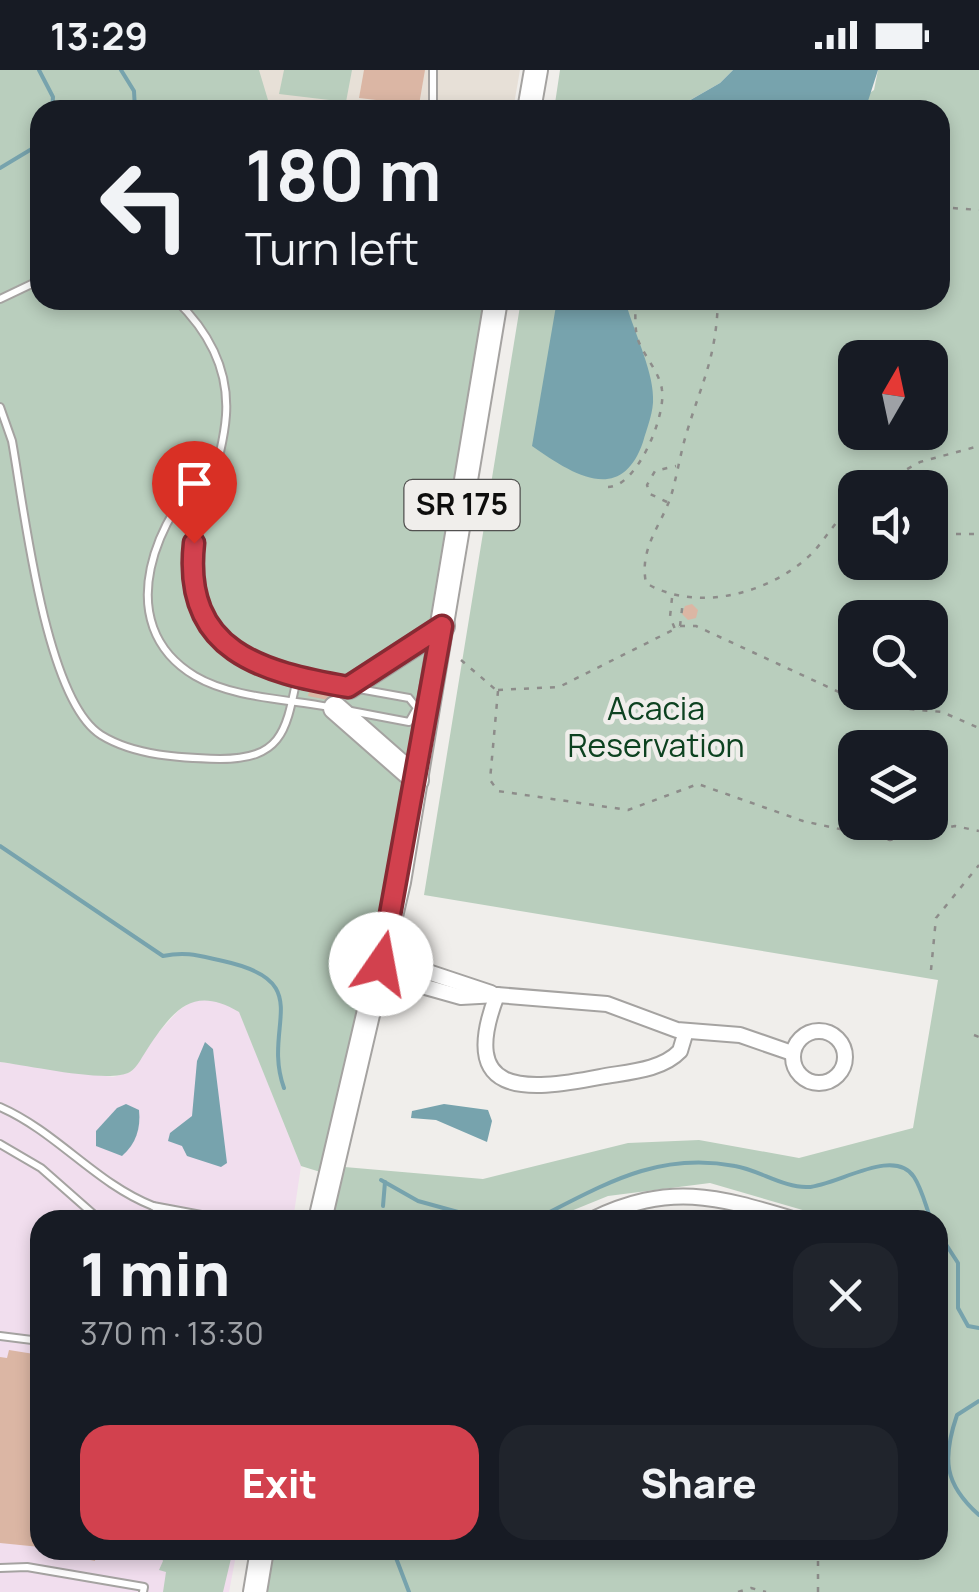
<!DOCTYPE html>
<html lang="en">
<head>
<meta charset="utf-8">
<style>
	:root { --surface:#171b24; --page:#20242c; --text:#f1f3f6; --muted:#9ea1a6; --accent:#d2414e }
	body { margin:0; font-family:Manrope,sans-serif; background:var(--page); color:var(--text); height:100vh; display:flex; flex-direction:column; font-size:38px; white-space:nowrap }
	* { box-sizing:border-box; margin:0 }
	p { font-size:32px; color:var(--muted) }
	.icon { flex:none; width:55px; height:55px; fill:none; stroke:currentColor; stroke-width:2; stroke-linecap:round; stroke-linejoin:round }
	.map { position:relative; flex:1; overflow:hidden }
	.details { position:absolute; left:30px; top:1140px; width:918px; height:350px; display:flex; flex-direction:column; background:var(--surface); border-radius:30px; box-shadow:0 5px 15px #0003 }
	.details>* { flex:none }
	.hud { position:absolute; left:30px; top:30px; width:920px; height:210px; border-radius:30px; box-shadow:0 5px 15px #0003; background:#171b24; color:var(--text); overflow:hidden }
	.needle { width:65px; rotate:9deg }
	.tools { position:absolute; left:838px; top:270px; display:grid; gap:20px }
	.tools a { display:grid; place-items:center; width:110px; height:110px; border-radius:20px; background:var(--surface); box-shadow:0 5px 15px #0003; font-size:50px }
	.pin { position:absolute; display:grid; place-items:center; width:85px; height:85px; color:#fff; margin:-102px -42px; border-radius:50% 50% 50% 0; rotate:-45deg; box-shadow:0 0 10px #0007 }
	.pin .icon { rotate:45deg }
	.me { position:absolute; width:110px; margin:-55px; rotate:12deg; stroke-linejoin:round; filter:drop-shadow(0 0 8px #0008) }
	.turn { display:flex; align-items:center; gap:35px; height:210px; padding:0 50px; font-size:45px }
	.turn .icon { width:130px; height:130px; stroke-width:2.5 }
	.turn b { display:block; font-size:70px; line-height:85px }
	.round { display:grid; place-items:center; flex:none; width:105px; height:105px; border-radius:30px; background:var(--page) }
	.overview { display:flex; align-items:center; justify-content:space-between; height:170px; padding:0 50px }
	h1 { font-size:60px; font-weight:800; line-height:75px }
	.primary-button { display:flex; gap:20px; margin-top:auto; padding:20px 50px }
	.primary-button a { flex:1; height:115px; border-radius:30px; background:var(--accent); color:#fff; font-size:40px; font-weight:800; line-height:115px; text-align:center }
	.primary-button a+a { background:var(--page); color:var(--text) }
	.status { display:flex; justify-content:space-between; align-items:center; height:70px; padding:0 50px; background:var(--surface); direction:ltr }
	.status svg { height:28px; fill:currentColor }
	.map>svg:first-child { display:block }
</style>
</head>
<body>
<div class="status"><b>13:29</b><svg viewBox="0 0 49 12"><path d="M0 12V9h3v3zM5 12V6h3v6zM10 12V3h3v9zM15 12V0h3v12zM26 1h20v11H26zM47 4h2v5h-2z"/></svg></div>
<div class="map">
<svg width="979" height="1522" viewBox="0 0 979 1522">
	<rect width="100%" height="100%" fill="#f0eeeb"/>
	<polygon fill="#f1deee" points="196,929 218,929 239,941 301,1096 293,1150 40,1150 40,1480 237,1480 229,1522 0,1522 0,992 113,1007 131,1002 157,964 179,940"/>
	<polygon fill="#e7e0d7" points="180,0 520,0 513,40 198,40"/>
	<g fill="#b9cebd" fill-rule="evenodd">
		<path d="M 0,0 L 259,0 L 271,40 L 40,40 L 40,230 L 496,230 L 446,530 L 333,1096 L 483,1109 L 628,1073 L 699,1070 L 799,1088 L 913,1058 L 938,910 L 424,825 L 521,230 L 940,230 L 940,40 L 829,40 L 849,37 L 874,20 L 878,0 L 979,0 L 979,1522 L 255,1522 L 262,1480 L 938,1480 L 938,1150 L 837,1150 L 710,1113 L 608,1126 L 549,1150 L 386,1150 L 322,1140 L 330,1105 L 301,1096 L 239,942 C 193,915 174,939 148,978 C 143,985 137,998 130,1002 C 109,1014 27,995 0,992 ZM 855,288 L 930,288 L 930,362 L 855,362 ZM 855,418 L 930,418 L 930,492 L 855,492 ZM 855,548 L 930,548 L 930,622 L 855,622 ZM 855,678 L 930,678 L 930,752 L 855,752 Z"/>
		<polygon points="284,0 352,0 346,32 279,24"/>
		<polygon points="560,0 733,0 720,13 678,37 692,40 554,40"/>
		<polygon points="158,1480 233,1480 223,1522 163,1522 166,1502 159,1500 163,1491"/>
	</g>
	<g fill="#77a3ad">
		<polygon points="733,0 878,0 868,31 849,37 673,40 720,13"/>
		<path d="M 557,230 L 625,230 C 632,257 653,300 653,327 C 654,341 647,358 643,372 C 621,436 572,404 532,376 Z"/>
		<polygon points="205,972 213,979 227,1093 221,1097 187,1086 182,1076 168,1071 170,1063 192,1046 197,991"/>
		<path d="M 126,1034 L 139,1040 C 141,1058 136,1074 122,1086 L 96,1076 L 96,1061 L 117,1038 Z"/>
		<polygon points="444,1034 488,1040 492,1051 487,1072 436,1050 411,1048 412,1041"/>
	</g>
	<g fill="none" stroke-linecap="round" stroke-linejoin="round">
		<g stroke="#77a3ad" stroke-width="4">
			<polyline points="39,0 53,27 52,40"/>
			<polyline points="121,0 134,21 135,40"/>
			<polyline points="0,98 40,74"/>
			<path d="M 0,776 L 163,886 C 187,881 200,886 223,891 C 319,912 261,955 284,1018"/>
			<polyline points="381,1110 418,1131 487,1150"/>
			<polyline points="383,1136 385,1112"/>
			<path d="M 534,1150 C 602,1116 656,1081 735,1096 C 759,1100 784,1118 808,1117 C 836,1116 894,1076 914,1107 C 922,1119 926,1137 931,1150"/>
			<polyline points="938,1162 958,1193 958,1238 968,1256 979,1258"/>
			<path d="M 979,1331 L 957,1345 C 942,1389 944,1414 979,1445"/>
			<polyline points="393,1480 409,1522"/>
		</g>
	</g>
	<g fill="#dbb6a4">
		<polygon points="364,0 425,0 419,35 359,28"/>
		<polygon points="692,534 698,540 696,548 688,550 682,544 685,536"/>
		<polygon points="310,616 330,620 328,630 308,626"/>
		<polygon points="34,1279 40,1280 40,1477 0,1473 0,1287 7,1288 9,1280 34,1284"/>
		<polygon points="43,1480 96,1480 95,1491"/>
	</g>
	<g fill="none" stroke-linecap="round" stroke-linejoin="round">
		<g stroke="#a5a3a1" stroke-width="10">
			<g id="service">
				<polyline points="433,0 433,40"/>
				<polyline points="0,229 40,210"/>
				<path d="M 176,230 C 208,261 229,299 226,345 C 220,431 143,536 253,594 C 280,608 313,611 342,616"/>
				<path d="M 0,337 L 12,371 C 24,437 45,630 101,665 C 135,686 181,688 220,689 C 282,689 286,661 297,608"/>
				<path d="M 216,390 C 157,442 108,554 195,606 C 232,628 287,629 329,637"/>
				<polyline points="351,641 409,652 417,638 409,628 359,619"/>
				<path d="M 0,1037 C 57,1062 95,1113 153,1136"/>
				<polyline points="0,1074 41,1098 100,1150"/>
				<polyline points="171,1150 153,1136 228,1150"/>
				<polyline points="0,1266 40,1271"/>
				<polyline points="0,1498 27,1497 144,1517 143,1522"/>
			</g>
		</g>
		<g stroke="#a5a3a1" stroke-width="18">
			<g id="minor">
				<polyline points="381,894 404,911 461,927 497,925 607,934 677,960 740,965 792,983"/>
				<polyline points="382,894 413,897 491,923"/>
				<path d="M 497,925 C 458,1026 523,1022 600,1007 C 626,1002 661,1001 680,981 L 686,961"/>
				<circle cx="819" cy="987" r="26"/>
				<path d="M 591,1150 C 670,1112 716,1126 796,1150"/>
			</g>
		</g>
		<g stroke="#a5a3a1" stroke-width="26">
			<g id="primary">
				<polyline points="529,40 536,0"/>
				<polyline points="349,617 443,556"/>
				<polyline points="335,638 417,710"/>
				<polyline points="320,1150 399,812 496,230"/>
				<polyline points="255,1522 262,1480"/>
			</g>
		</g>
		<g stroke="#8d8c8a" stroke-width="2.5" stroke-dasharray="5 8" stroke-linecap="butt">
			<polyline points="940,137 979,140"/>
			<path d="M 718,230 C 716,290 702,311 686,365 C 680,385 677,406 671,426 C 661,456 639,478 646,513 C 697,544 776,523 816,479 C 829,463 840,446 855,431"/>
			<path d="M 608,417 C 637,417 666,346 662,320 C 660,303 644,286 638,270 C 634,257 636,243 635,230"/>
			<polyline points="873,418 920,392 979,376"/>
			<polyline points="667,432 650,424 647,415 655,401 676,396"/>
			<polyline points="930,464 979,464"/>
			<polyline points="672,528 670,547 675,559"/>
			<polyline points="680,556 696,556 867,635 942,642 979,658"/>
			<polyline points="680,556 683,531"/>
			<polyline points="461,590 496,620"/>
			<polyline points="498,620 559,617 679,557"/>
			<polyline points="498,621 490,710 498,721 628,740 698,714 803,751 890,770 955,756 979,761"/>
			<polyline points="931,900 936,848 979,795"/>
			<polyline points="974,965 979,967"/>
			<polyline points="738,1522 751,1518 766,1522"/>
			<polyline points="818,1522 818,1480"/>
		</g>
		<use href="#service" stroke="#fff" stroke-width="6"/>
		<use href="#minor" stroke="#fff" stroke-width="14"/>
		<use href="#primary" stroke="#fff" stroke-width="22"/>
	</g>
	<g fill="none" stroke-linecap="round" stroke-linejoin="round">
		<g stroke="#882a33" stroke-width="25">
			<path id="route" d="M 194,473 C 182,582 262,602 348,617 L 442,556 L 381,894"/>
		</g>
		<use href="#route" stroke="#d2414e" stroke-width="18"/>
	</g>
	<g text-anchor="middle" stroke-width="9" stroke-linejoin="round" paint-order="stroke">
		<rect fill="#f0eeeb" stroke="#525150" stroke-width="2.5" x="404.5" y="410" width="115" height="50" rx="8"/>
		<g font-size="30" font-weight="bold" fill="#0e0e0d">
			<text x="462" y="445">SR 175</text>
		</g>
		<g font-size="32" fill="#0d4220" stroke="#f0eeeb">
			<text x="656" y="650">Acacia<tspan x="656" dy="37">Reservation</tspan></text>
		</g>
	</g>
</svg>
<div class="tools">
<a><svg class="needle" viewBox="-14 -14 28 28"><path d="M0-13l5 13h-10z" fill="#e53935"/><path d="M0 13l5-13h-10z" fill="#9ea1a6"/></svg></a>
<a><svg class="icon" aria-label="sound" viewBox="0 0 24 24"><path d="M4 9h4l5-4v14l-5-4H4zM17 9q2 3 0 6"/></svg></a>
<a><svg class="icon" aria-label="search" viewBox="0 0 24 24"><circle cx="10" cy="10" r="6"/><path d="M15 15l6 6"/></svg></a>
<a><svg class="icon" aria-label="layers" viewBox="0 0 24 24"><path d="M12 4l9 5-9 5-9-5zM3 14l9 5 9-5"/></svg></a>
</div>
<div class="pin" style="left:194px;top:473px;background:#d93025"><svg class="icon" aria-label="arrive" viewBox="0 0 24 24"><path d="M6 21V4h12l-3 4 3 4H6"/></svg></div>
<svg class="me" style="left:381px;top:894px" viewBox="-20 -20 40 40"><circle r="19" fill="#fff"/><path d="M0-13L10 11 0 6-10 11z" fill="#d2414e"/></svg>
<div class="hud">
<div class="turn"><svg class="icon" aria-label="left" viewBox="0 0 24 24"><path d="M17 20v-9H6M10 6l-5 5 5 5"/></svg><div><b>180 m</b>Turn left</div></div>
</div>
<section class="details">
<div class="overview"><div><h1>1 min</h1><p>370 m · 13:30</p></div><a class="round"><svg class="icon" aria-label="close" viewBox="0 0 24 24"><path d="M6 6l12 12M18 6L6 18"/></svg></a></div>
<div class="primary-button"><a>Exit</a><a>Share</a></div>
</section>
</div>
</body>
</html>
